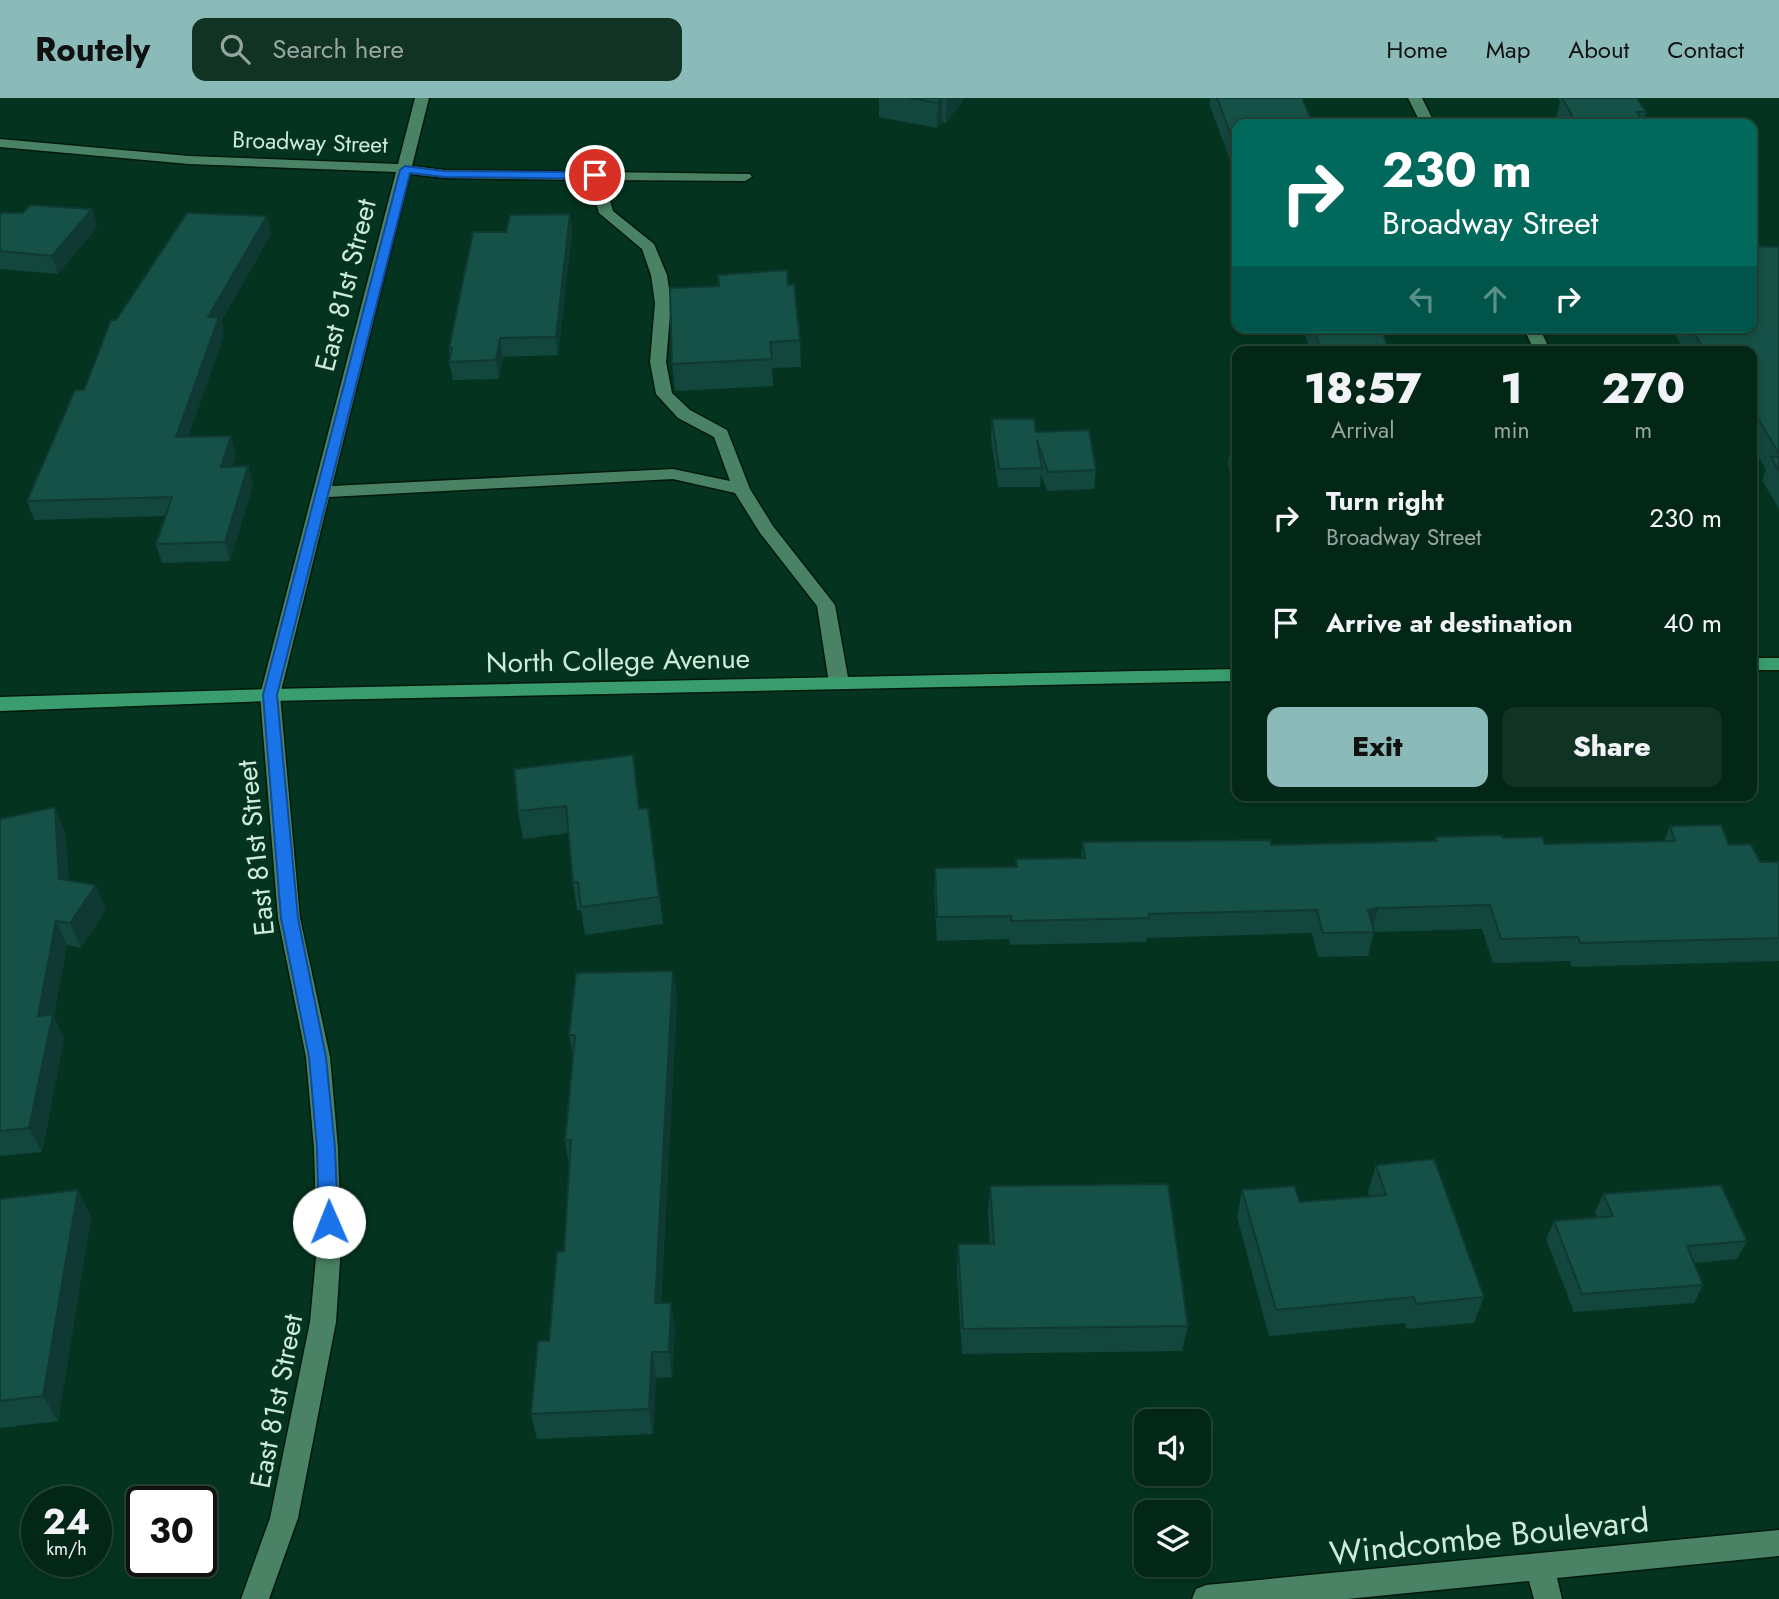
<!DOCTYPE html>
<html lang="en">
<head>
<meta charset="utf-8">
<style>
	:root { --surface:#032717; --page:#113324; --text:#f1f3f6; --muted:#97a5a1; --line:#244436; --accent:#8bbbb9 }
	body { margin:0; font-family:Jost,sans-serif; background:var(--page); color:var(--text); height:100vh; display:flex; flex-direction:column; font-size:26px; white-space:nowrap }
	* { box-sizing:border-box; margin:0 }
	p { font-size:23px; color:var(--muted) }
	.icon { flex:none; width:38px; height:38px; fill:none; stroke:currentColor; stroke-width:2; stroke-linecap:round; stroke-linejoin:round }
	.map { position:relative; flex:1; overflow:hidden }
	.details { position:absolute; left:1232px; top:248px; width:525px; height:455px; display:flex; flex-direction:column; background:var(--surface); border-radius:14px; box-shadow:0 4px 10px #0003,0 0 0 2px var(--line) }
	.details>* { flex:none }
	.guide { position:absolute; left:1232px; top:21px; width:525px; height:214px; border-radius:14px; box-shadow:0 4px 10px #0003,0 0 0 2px var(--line); background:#00695c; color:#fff; overflow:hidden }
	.tools { position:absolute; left:1134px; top:1311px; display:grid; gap:14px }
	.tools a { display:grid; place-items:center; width:77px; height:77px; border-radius:14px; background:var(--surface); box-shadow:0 4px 10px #0003,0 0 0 2px var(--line); font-size:35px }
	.speed { position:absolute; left:21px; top:1388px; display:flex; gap:14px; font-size:35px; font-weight:700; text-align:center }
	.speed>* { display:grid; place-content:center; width:91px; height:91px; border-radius:50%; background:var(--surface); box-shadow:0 4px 10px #0003,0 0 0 2px var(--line); line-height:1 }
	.speed small { font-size:18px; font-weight:400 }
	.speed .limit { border:4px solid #111; border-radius:10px; background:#fff; color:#111 }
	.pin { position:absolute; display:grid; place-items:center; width:60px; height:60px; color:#fff; margin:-30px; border:4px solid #fff; border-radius:50%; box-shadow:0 2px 7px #0007 }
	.me { position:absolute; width:77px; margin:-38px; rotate:359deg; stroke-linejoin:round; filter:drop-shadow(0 0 5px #0008) }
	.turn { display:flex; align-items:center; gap:24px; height:147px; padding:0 35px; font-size:32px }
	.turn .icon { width:91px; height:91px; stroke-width:2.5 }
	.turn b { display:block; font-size:49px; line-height:60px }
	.lanes { display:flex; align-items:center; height:66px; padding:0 35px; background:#0003; justify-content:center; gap:35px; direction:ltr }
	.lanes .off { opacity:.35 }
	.eta { display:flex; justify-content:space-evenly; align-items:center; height:119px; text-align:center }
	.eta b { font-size:42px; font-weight:800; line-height:49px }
	.action { display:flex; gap:14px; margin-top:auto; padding:14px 35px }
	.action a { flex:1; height:80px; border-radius:14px; background:var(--accent); color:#111; font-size:28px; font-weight:800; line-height:80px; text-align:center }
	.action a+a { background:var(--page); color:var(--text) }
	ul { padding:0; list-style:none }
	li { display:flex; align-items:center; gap:21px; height:105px; padding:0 35px }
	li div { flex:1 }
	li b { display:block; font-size:26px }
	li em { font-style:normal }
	header { display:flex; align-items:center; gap:42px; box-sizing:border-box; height:98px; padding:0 35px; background:var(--accent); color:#111 }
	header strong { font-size:33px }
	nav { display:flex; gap:38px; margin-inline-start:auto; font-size:24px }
	.search { width:490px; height:63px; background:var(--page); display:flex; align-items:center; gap:18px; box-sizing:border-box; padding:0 24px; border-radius:14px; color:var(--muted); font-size:26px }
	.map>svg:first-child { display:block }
</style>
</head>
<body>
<header>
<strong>Routely</strong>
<div class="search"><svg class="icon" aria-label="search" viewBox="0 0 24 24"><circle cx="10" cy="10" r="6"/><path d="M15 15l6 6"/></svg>Search here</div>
<nav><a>Home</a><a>Map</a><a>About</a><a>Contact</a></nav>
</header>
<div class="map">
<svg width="1779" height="1501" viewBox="0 0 1779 1501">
	<rect width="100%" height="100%" fill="#04341f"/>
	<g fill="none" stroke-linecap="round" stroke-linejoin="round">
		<g stroke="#00190b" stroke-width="3">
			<g id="minor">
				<path d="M 415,0 L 429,0 L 412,68 L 445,72 L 750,76 L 752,79 L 745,83 L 604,82 L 613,113 L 654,146 L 667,177 L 671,205 L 666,264 L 672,295 L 690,312 L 727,332 L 750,391 L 773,428 L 835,507 L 849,585 L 846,590 L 832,590 L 829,585 L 817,508 L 760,435 L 735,395 L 673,381 L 329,399 L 280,597 L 300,820 L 330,959 L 338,1050 L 341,1149 L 336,1224 L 298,1420 L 269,1501 L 241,1501 L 270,1420 L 310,1224 L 317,1149 L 314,1050 L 306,959 L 278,820 L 260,597 L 396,74 L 189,66 L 0,49 L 0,41 L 189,58 L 398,66 ZM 410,76 L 445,80 L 589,82 L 599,115 L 642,151 L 651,177 L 655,205 L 650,264 L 656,296 L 678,320 L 714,339 L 730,383 L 673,371 L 332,388 Z"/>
				<polygon points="1408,0 1422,0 1435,26 1421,26"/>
				<polygon points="1523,229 1539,229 1551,254 1535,254"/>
				<polygon points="1779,1432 1779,1458 1557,1480 1562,1501 1534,1501 1529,1483 1347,1501 1192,1501 1196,1491 1206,1487"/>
			</g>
		</g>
		<g stroke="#00190b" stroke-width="3">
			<g id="major">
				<rect x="1752" y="560" width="27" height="12"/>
				<polygon points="1237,571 1237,583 270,603 0,613 0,599 270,591"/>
			</g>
		</g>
		<use href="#minor" fill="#498264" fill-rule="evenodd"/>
		<use href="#major" fill="#399d6f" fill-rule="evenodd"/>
	</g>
	<g fill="#13463d">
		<polygon points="879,0 965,0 946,25 942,24 937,30 879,19"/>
		<polygon points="1210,0 1302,0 1237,26 1237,80 1209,6"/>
		<polygon points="1558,0 1637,0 1646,14 1643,23 1645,26 1560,26 1556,20 1560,4"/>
		<polygon points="0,115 97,129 58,176 0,171"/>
		<polygon points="570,116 572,133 558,257 503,259 499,281 453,282 449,264 450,259 449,250"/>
		<polygon points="271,136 221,224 224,237 188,339 236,356 232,369 248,368 253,387 230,463 162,465 156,446 165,418 34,422 27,403 84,292 116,222"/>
		<polygon points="1779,149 1779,411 1762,382 1766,372 1752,347 1752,254 1685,254 1671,229 1752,229"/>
		<polygon points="788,187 800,242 801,269 772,270 773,288 675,293 672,266"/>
		<polygon points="1302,229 1380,229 1389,254 1311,254"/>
		<polygon points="992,321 1036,334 1096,372 1094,391 1047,393 1041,376 1040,389 998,389 991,340"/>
		<polygon points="1231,344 1237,344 1237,412 1228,366"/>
		<polygon points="514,671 639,711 648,710 663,826 585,837 581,812 577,812 573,784 569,735 523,741 518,713"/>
		<polygon points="0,721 65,734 69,783 106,811 81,850 67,847 54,918 64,941 42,1054 0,1058"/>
		<polygon points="1670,728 1729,747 1760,764 1779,764 1779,863 1572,869 1570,863 1493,865 1482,831 1374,834 1368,858 1318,859 1312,835 1147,840 1146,844 1010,847 1009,841 937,843 934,794 935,770 1015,769 1016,761 1081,760 1083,744 1271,747 1435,743 1436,739 1503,740 1545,746 1664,743"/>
		<polygon points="673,873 677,900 661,1205 675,1230 672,1279 656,1280 653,1336 537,1341 531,1316 549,1243 564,1153 569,1067 565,1043 573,958 569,937"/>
		<polygon points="1376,1067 1484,1199 1474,1225 1407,1231 1405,1225 1269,1238 1237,1119 1242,1092 1300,1104 1369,1098 1368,1094"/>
		<polygon points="990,1088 1188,1228 1182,1253 962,1256 957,1172 958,1146 990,1146 988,1115"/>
		<polygon points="78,1092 91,1119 58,1323 0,1330 0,1101"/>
		<polygon points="1603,1096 1747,1143 1737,1161 1694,1165 1703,1187 1694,1205 1574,1214 1546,1141 1554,1123 1597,1119 1595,1114"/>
	</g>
	<g fill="#0f3932">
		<polygon points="942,0 942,24 937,30 938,5"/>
		<polygon points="947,0 965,0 946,25"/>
		<polygon points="92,111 97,129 58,176 52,158"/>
		<polygon points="570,116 572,133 558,257 556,239"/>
		<polygon points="267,118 271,136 221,224 224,237 181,358 176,339 208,219"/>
		<polygon points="500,240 503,259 499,281 496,262"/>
		<polygon points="231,338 236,356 226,388 221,369"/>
		<polygon points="248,368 253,387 230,463 225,444"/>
		<polygon points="55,709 65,734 70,806 59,781"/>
		<polygon points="96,787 106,811 81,850 70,825"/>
		<polygon points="1378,810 1372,834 1368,812"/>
		<polygon points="56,823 67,847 54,918 64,941 42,1054 29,1030 38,918"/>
		<polygon points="673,873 677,900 659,1231 655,1205"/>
		<polygon points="78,1092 91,1119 58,1323 43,1298"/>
		<polygon points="671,1205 675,1230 672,1279 669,1254"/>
		<polygon points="652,1254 656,1280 653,1336 649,1311"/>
	</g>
	<g fill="#165147" stroke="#0f3932" stroke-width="2">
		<polygon points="909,0 941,0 938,5"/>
		<polygon points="1217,0 1302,0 1313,26 1237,26 1237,52"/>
		<polygon points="1562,0 1637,0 1646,14 1637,14 1645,26 1577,26"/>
		<polygon points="30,107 92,111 52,158 0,153 0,115 23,115"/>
		<polygon points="187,115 267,118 208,219 219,219 176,339 231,338 221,369 248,368 225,444 156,446 172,399 27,403 75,292 84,292 111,222 116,222"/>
		<polygon points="570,116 556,239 500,240 496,262 449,264 452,250 449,250 473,134 506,134 510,117"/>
		<polygon points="1752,148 1779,149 1779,356 1752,310 1752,254 1705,254 1691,229 1752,229"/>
		<polygon points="787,172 788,187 794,186 800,242 770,244 772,261 672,266 670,190 719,188 718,177"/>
		<polygon points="1313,229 1380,229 1384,238 1389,254 1322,254"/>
		<polygon points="992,321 1034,321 1036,334 1089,332 1096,372 1048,374 1037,342 1042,370 999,371"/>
		<polygon points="1231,344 1237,344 1237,372"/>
		<polygon points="1771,359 1779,359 1779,373"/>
		<polygon points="633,657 639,711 648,710 659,799 581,809 578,784 573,784 566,708 518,713 514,671"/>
		<polygon points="55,709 59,781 96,787 70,825 56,823 38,918 53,916 29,1030 0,1033 0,721"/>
		<polygon points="1721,727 1729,747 1751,746 1760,764 1779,764 1779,840 1580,845 1578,839 1501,841 1490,807 1378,810 1368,812 1374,834 1323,835 1317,812 1149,816 1149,820 1011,823 1011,818 937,819 935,770 1017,769 1016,761 1085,760 1083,744 1270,742 1271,747 1437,743 1436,739 1502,737 1503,740 1542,739 1545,746 1675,743 1670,728"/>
		<polygon points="673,873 655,1205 671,1205 669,1254 652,1254 649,1311 531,1316 538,1243 549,1243 557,1154 564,1153 571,1042 565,1043 575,937 569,937 576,875"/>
		<polygon points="1434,1061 1484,1199 1416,1206 1414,1199 1276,1212 1242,1092 1294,1088 1300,1104 1386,1097 1376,1067"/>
		<polygon points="1168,1086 1188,1228 963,1231 958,1146 994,1146 990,1088"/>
		<polygon points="1721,1087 1747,1143 1687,1148 1703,1187 1582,1196 1554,1123 1613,1118 1603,1096"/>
		<polygon points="78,1092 43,1298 0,1303 0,1101"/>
	</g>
	<polygon fill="#1a73e8" stroke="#114b97" stroke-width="2" points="405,68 444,73 595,74 600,77 595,81 444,79 410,75 277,597 298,820 326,959 335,1050 338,1124 335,1130 329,1132 322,1130 319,1124 317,1050 309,959 281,820 263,597 400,72"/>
	<g text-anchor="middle" stroke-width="7" stroke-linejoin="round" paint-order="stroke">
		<g font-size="23" fill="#cdebd9" stroke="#04341f">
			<text transform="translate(310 44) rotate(2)" y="8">Broadway Street</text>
		</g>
		<g font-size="28" fill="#cdebd9" stroke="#04341f">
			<text transform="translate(345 187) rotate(-76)" y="10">East 81st Street</text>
			<text transform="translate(618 562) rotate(-1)" y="10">North College Avenue</text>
			<text transform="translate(255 750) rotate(-96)" y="10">East 81st Street</text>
			<text transform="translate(276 1303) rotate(-79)" y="10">East 81st Street</text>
		</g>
		<g font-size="33" fill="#cdebd9" stroke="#04341f">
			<text transform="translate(1489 1438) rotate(-6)" y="12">Windcombe Boulevard</text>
		</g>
	</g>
</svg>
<div class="tools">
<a><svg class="icon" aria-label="sound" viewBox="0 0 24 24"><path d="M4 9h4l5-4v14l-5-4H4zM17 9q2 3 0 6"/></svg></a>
<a><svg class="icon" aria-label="layers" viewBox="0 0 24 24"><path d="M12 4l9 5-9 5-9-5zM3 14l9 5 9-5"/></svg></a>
</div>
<div class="speed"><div>24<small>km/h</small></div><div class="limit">30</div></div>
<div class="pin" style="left:595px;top:77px;background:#d93025"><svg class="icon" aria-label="arrive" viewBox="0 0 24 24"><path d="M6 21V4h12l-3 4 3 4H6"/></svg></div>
<svg class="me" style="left:329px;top:1124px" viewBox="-20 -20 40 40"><circle r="19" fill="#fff"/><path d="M0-13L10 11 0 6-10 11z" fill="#1a73e8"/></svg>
<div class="guide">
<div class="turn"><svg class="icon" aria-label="right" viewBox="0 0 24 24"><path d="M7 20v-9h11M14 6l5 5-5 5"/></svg><div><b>230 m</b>Broadway Street</div></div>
<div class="lanes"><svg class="icon off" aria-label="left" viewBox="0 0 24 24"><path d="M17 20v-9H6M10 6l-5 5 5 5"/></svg><svg class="icon off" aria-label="ahead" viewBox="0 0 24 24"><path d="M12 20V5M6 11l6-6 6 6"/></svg><svg class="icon" aria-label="right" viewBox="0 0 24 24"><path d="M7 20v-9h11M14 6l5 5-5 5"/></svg></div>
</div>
<section class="details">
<div class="eta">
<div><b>18:57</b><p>Arrival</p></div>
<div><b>1</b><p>min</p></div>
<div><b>270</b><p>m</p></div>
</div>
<ul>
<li><svg class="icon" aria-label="right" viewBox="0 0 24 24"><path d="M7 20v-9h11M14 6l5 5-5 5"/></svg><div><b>Turn right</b><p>Broadway Street</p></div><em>230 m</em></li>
<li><svg class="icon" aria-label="arrive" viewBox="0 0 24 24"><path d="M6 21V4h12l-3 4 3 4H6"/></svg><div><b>Arrive at destination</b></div><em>40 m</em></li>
</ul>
<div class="action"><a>Exit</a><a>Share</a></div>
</section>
</div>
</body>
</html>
